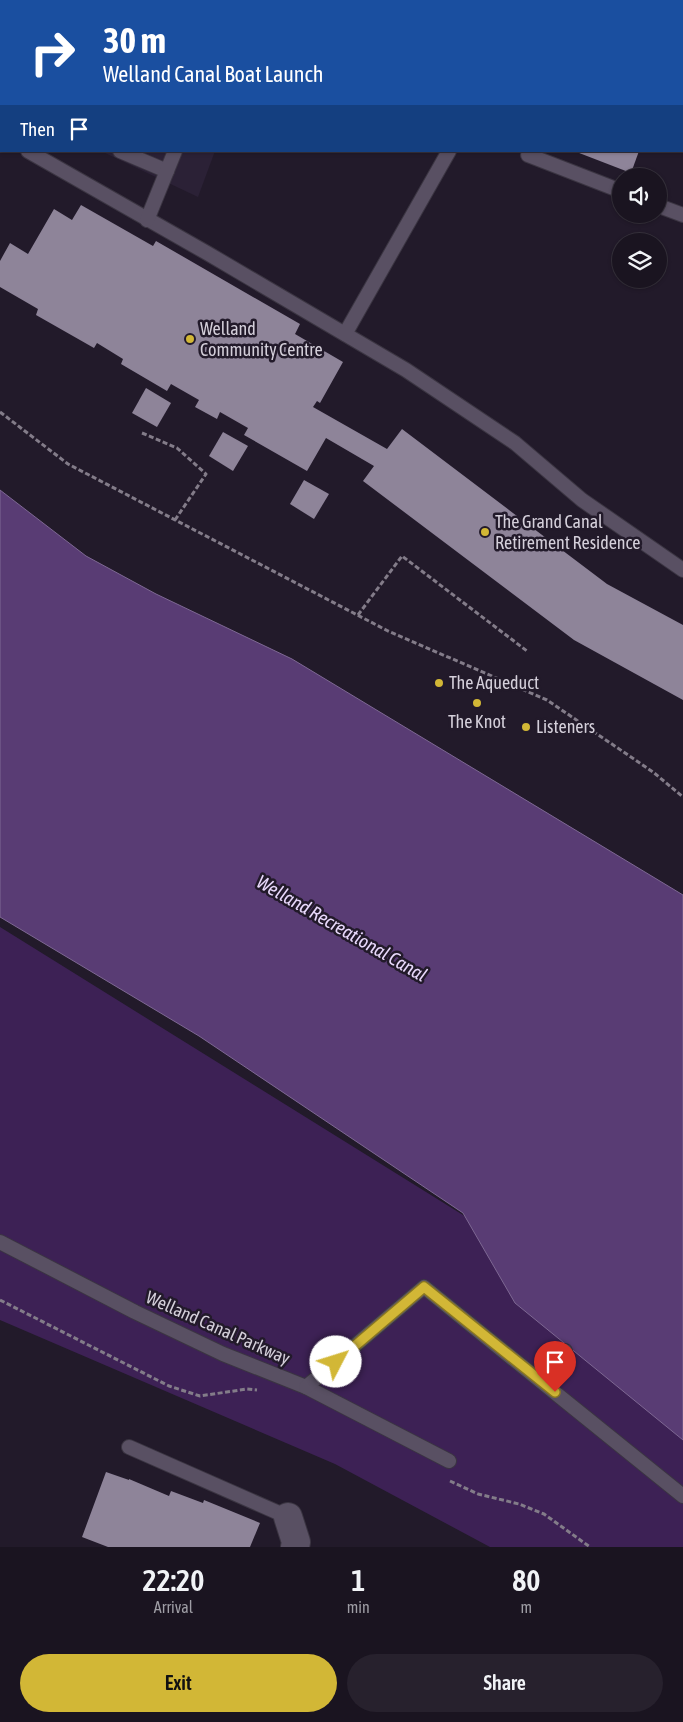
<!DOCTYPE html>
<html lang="en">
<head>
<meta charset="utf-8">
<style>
	:root { --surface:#1a1420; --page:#27212d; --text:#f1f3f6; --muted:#9f9ea5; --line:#38333e; --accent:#d2b736 }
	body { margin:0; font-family:"Asap Condensed",sans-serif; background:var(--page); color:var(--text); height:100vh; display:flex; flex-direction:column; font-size:19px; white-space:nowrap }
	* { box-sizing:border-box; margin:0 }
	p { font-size:16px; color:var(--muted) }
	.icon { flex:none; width:28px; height:28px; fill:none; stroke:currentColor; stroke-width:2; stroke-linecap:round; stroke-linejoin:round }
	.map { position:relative; height:1547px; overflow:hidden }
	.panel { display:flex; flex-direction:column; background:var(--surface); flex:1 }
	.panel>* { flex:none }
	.guide { position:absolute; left:0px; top:0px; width:684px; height:152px; box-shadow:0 1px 4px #0004,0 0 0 1px var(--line); background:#1a4fa0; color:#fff; overflow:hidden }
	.buttons { position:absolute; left:612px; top:168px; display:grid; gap:10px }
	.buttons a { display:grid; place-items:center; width:55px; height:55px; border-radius:50%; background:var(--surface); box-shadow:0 1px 4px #0004,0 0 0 1px var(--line); font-size:25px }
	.pin { position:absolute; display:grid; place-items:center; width:42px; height:42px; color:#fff; margin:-51px -21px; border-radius:50% 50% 50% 0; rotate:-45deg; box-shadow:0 0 5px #0007 }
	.pin .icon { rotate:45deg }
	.me { position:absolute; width:55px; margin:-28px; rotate:50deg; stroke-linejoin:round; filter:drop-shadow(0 0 4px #0008) }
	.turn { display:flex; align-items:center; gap:18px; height:105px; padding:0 20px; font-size:22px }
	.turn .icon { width:65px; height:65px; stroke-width:2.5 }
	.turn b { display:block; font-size:35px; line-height:42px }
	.then { display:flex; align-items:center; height:48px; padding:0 20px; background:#0003; gap:10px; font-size:19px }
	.eta { display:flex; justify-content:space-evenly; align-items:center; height:85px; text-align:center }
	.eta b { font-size:30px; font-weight:600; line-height:35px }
	.primary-button { display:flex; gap:10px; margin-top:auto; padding:10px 20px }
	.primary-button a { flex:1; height:58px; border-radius:30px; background:var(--accent); color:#111; font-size:20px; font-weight:600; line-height:58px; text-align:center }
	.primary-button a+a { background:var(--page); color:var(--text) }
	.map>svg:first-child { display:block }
</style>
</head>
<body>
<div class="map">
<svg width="683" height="1547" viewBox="0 0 683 1547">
	<rect width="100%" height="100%" fill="#221a2a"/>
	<g fill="#2b2136">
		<polygon points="3,0 492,0 3,1"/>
		<polygon points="101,151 215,151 198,197"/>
	</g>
	<polygon fill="#3d2155" points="0,927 683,1352 683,1547 490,1547 335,1464 0,1320"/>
	<polygon fill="#593c74" stroke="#7e6893" points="0,490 86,556 156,594 292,659 683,895 683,1440 515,1303 463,1213 199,1036 0,917"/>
	<g fill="#8e8499">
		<polygon points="574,151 639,151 631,173"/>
		<polygon points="81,205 153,246 156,241 300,324 295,334 343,362 320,403 317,401 313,407 387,449 402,429 607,584 683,625 683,700 574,640 363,481 374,466 326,438 307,471 244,435 248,428 220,412 217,419 195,407 199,400 171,384 167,391 121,364 123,359 97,343 94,348 36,315 38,309 0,287 0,261 10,243 28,254 54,209 72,220"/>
		<polygon points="146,388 171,403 157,427 132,413"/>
		<polygon points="223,432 248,446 233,471 209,456"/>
		<polygon points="304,480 329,494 314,519 290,504"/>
		<polygon points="106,1472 129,1480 129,1479 169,1496 171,1491 203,1503 204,1500 260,1523 250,1547 108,1547 82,1537"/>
	</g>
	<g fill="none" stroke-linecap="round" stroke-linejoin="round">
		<g stroke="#3b3542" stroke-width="16">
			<g id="service">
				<polyline points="157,0 160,1"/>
				<polyline points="645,0 649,1"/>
				<polyline points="95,1 96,0"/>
				<polyline points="508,1 508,0"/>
				<polyline points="588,1 589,0"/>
				<polyline points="682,14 683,14"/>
				<polyline points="0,135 1,136"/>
				<polyline points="28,151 207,253 406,370 515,443 582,500 683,570"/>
				<polyline points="120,151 167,171"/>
				<polyline points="530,151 528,155 621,191"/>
				<polyline points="659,206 683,215"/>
				<polyline points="147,220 175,151"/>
				<polyline points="345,334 449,151"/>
				<polyline points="0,1242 135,1312 223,1354 306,1387 449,1461"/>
				<polyline points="541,1381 565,1351"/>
				<polyline points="306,1387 424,1287 683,1496"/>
				<polyline points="129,1447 288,1517"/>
			</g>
		</g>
		<g stroke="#3b3542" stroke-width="30">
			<polyline id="minor" points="288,1517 296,1542 295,1547"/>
		</g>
		<g stroke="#837c89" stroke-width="3" stroke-dasharray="5 2.5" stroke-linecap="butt">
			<polyline points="0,412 68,464 388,631 547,700 653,772 683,797"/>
			<polyline points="142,433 177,448 206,474 175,520"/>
			<polyline points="358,615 402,556 527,651"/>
			<polyline points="0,1300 169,1386 200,1396 247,1389 257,1390"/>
			<polyline points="450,1481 478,1494 519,1504 544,1514 590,1547"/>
		</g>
		<use href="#service" stroke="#595063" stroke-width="14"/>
		<use href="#minor" stroke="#595063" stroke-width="28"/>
	</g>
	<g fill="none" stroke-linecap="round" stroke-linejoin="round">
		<g stroke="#887723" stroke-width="12">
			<polyline id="route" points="336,1362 424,1287 555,1392"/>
		</g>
		<use href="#route" stroke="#d2b736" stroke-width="9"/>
	</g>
	<g fill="#d2b736" stroke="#221a2a" stroke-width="2">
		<circle cx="190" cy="339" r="5"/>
		<circle cx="485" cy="532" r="5"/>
		<circle cx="439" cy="683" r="5"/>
		<circle cx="477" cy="703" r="5"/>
		<circle cx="526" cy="727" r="5"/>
	</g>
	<g text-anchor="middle" stroke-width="5" stroke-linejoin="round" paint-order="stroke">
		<g font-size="18" fill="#d4cfda" stroke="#221a2a" text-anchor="start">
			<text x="200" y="335">Welland<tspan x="200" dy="21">Community Centre</tspan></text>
			<text x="495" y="528">The Grand Canal<tspan x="495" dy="21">Retirement Residence</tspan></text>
			<text x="449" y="689">The Aqueduct</text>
			<text x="477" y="728" text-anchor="middle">The Knot</text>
			<text x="536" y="733">Listeners</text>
		</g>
		<g font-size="18" fill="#d4cfda" stroke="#221a2a">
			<text transform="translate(218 1328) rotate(24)" y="6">Welland Canal Parkway</text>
		</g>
		<g font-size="19" font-style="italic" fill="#e9d9fc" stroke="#221a2a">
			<text transform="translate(342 928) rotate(30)" y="7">Welland Recreational Canal</text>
		</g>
	</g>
</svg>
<div class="buttons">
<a><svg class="icon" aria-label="sound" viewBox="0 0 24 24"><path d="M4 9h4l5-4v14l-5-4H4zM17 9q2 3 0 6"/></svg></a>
<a><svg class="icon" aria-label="layers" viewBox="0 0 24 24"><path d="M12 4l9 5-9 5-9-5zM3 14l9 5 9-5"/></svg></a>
</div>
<div class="pin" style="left:555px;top:1392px;background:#d93025"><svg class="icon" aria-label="arrive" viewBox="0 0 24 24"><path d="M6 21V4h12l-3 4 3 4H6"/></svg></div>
<svg class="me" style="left:336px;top:1362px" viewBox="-20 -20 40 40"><circle r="19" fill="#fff"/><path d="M0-13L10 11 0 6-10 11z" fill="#d2b736"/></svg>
<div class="guide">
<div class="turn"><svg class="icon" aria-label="right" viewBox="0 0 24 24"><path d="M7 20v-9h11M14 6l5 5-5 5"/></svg><div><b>30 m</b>Welland Canal Boat Launch</div></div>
<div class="then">Then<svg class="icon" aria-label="arrive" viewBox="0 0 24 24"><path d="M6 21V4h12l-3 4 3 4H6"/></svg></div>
</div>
</div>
<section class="panel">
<div class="eta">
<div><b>22:20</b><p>Arrival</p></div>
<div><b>1</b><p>min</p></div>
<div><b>80</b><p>m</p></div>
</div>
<div class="primary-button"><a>Exit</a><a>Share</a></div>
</section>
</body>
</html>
